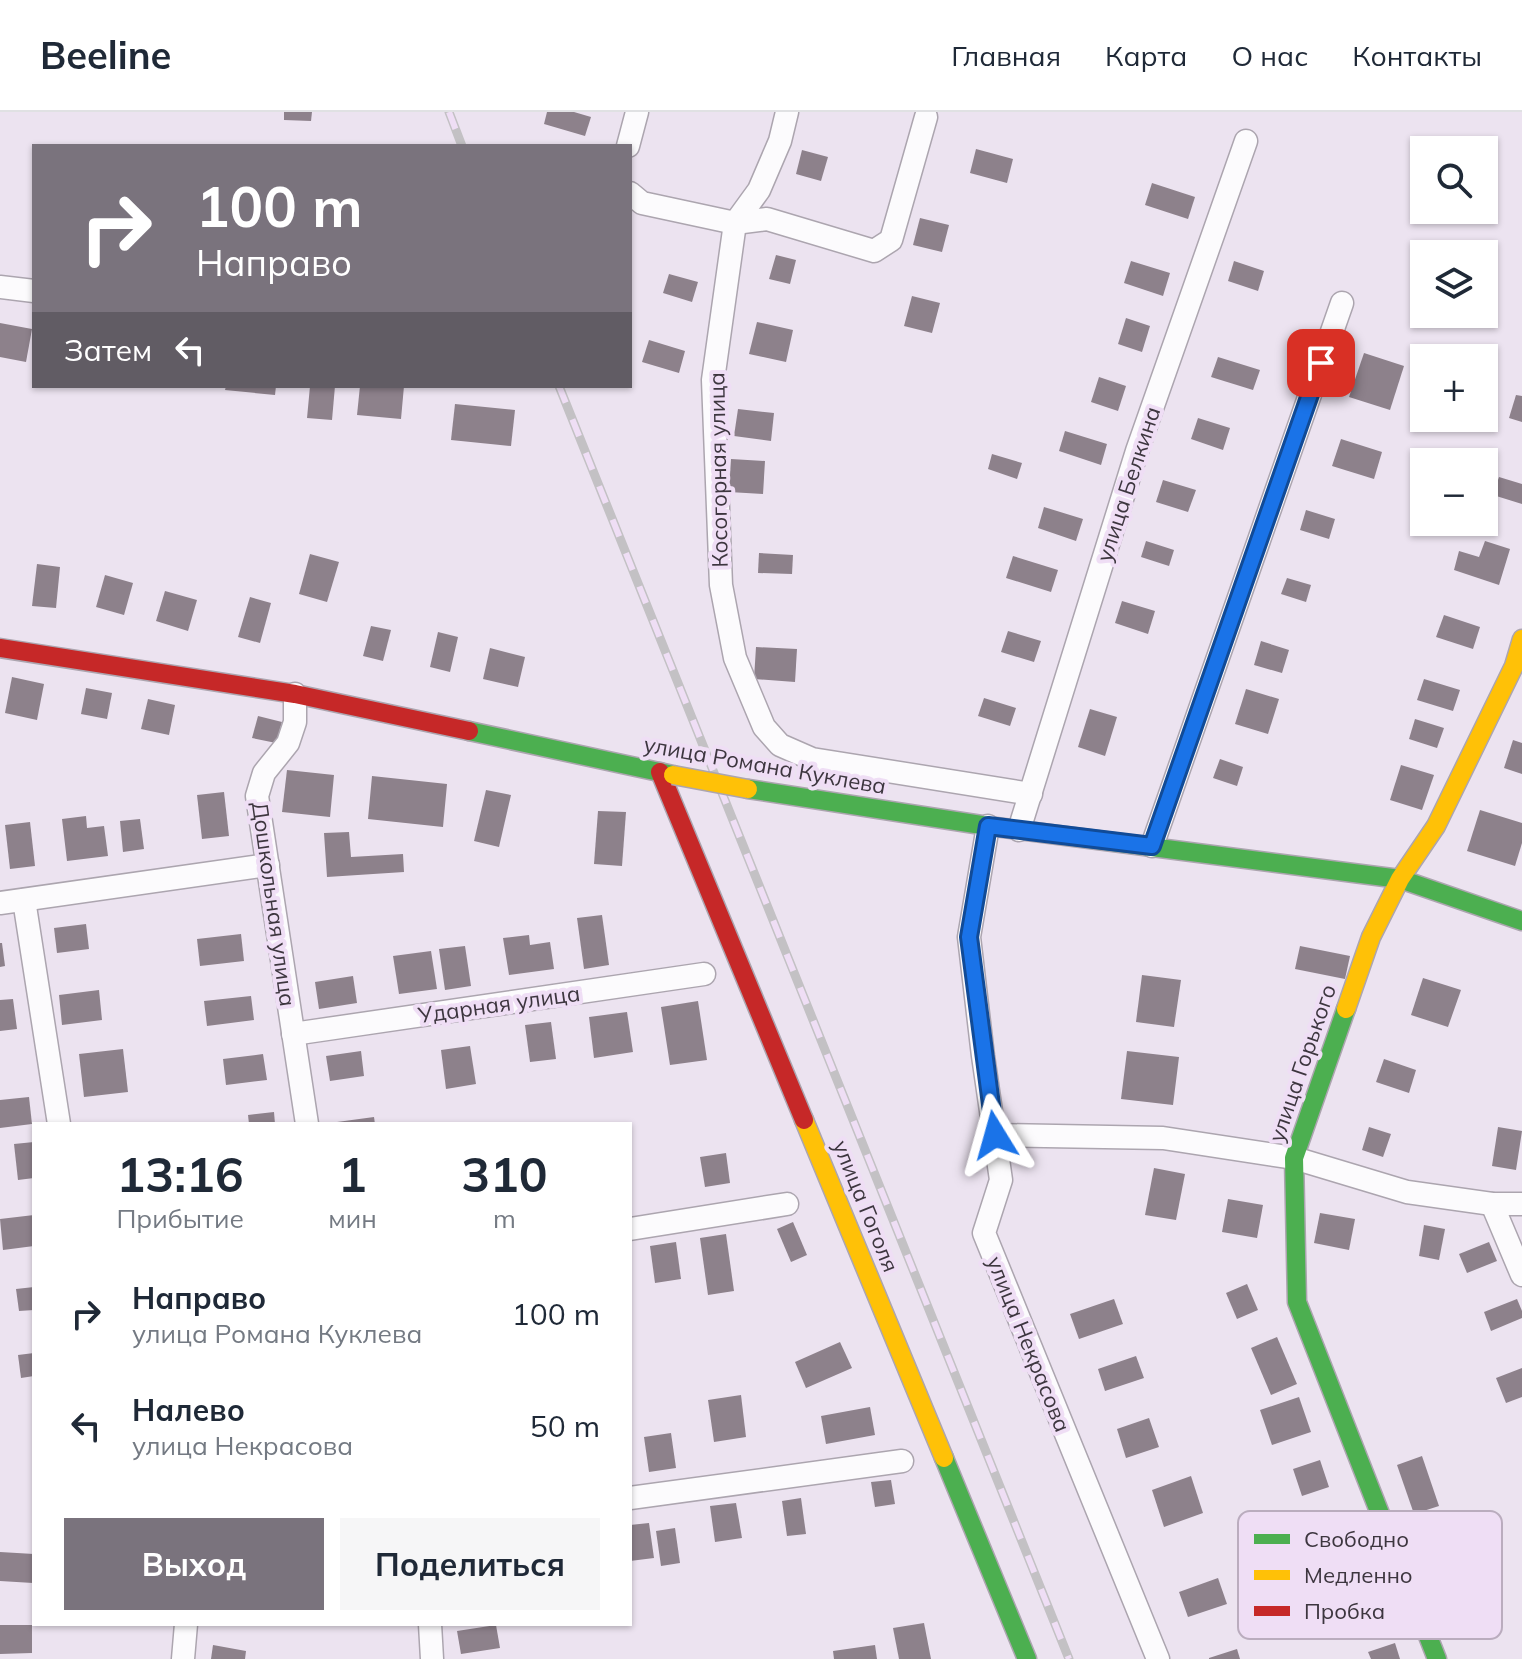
<!DOCTYPE html>
<html lang="ru">
<head>
<meta charset="utf-8">
<style>
	:root { --surface:#fff; --page:#f6f6f7; --text:#1f2937; --muted:#747a83; --line:#e0e1e3; --accent:#7a737d }
	body { margin:0; font-family:Mulish,sans-serif; background:var(--page); color:var(--text); height:100vh; display:flex; flex-direction:column; font-size:30px; white-space:nowrap }
	* { box-sizing:border-box; margin:0 }
	p { font-size:26px; color:var(--muted) }
	.icon { flex:none; width:44px; height:44px; fill:none; stroke:currentColor; stroke-width:2; stroke-linecap:round; stroke-linejoin:round }
	.map { position:relative; flex:1; overflow:hidden }
	.side { position:absolute; left:32px; top:1010px; width:600px; height:504px; display:flex; flex-direction:column; background:var(--surface); border-radius:0px; box-shadow:0 2px 6px #0004 }
	.side>* { flex:none }
	.top-card { position:absolute; left:32px; top:32px; width:600px; height:244px; border-radius:0px; box-shadow:0 2px 6px #0004; background:#7a737d; color:#fff; overflow:hidden }
	.buttons { position:absolute; left:1410px; top:24px; display:grid; gap:16px }
	.buttons a { display:grid; place-items:center; width:88px; height:88px; border-radius:0px; background:var(--surface); box-shadow:0 2px 6px #0004; font-size:40px }
	.pin { position:absolute; display:grid; place-items:center; width:68px; height:68px; color:#fff; margin:-34px; border-radius:16px; box-shadow:0 4px 12px #0006 }
	.me { position:absolute; width:88px; margin:-44px; rotate:352deg; stroke-linejoin:round; filter:drop-shadow(0 0 6px #0008) }
	.turn { display:flex; align-items:center; gap:28px; height:168px; padding:0 32px; font-size:36px }
	.turn .icon { width:104px; height:104px; stroke-width:2.5 }
	.turn b { display:block; font-size:56px; line-height:68px }
	.then { display:flex; align-items:center; height:76px; padding:0 32px; background:#0003; gap:16px; font-size:30px }
	.eta { display:flex; justify-content:space-evenly; align-items:center; height:136px; text-align:center }
	.eta b { font-size:48px; font-weight:700; line-height:56px }
	.action { display:flex; gap:16px; margin-top:auto; padding:16px 32px }
	.action a { flex:1; height:92px; border-radius:0px; background:var(--accent); color:#fff; font-size:32px; font-weight:700; line-height:92px; text-align:center }
	.action a+a { background:var(--page); color:var(--text) }
	ul { padding:0; list-style:none }
	li { display:flex; align-items:center; gap:24px; height:112px; padding:0 32px }
	li div { flex:1 }
	li b { display:block; font-size:30px }
	li em { font-style:normal }
	header { display:flex; align-items:center; gap:48px; box-sizing:border-box; height:112px; padding:0 40px; background:var(--surface); border-bottom:2px solid var(--line) }
	header strong { font-size:38px }
	nav { display:flex; gap:44px; margin-inline-start:auto; font-size:28px }
	.map>svg:first-child { display:block }
</style>
</head>
<body>
<header>
<strong>Beeline</strong>
<nav><a>Главная</a><a>Карта</a><a>О нас</a><a>Контакты</a></nav>
</header>
<div class="map">
<svg width="1522" height="1547" viewBox="0 0 1522 1547">
	<rect width="100%" height="100%" fill="#ece3f0"/>
	<g fill="#8d818b">
		<polygon points="284,0 312,0 311,9 284,8"/>
		<polygon points="547,0 574,0 591,5 585,24 544,12"/>
		<polygon points="976,37 1013,47 1007,71 970,61"/>
		<polygon points="802,38 828,45 821,69 796,62"/>
		<polygon points="1152,71 1195,85 1188,107 1145,93"/>
		<polygon points="920,106 949,113 942,140 913,133"/>
		<polygon points="776,143 796,148 790,172 769,167"/>
		<polygon points="1131,149 1170,161 1163,184 1124,171"/>
		<polygon points="1234,149 1264,159 1258,179 1228,169"/>
		<polygon points="669,162 698,170 692,190 663,181"/>
		<polygon points="912,184 940,191 932,221 904,214"/>
		<polygon points="1126,206 1150,214 1142,240 1118,232"/>
		<polygon points="757,210 793,218 786,250 749,242"/>
		<polygon points="0,211 32,217 26,250 0,245"/>
		<polygon points="649,228 685,239 679,261 642,250"/>
		<polygon points="1364,241 1404,254 1390,298 1349,285"/>
		<polygon points="1218,245 1260,258 1253,278 1211,265"/>
		<polygon points="1099,265 1126,274 1118,299 1091,290"/>
		<polygon points="226,274 276,274 275,283 225,278"/>
		<polygon points="310,274 335,274 332,308 307,306"/>
		<polygon points="360,274 404,274 401,307 357,303"/>
		<polygon points="1516,283 1522,284 1522,310 1509,306"/>
		<polygon points="455,292 515,298 511,334 451,328"/>
		<polygon points="738,297 774,301 771,329 734,324"/>
		<polygon points="1198,306 1230,316 1223,338 1191,327"/>
		<polygon points="1065,319 1107,332 1101,353 1059,339"/>
		<polygon points="1341,327 1382,340 1374,367 1332,354"/>
		<polygon points="992,342 1022,351 1017,367 988,357"/>
		<polygon points="731,347 765,349 763,382 729,380"/>
		<polygon points="1499,365 1522,372 1522,392 1493,383"/>
		<polygon points="1163,368 1196,378 1188,400 1156,390"/>
		<polygon points="1044,395 1083,407 1076,429 1038,416"/>
		<polygon points="1306,398 1335,407 1329,427 1300,418"/>
		<polygon points="1146,429 1174,438 1169,454 1141,445"/>
		<polygon points="1485,429 1510,437 1499,473 1454,458 1459,439 1479,445"/>
		<polygon points="759,441 793,443 792,462 758,461"/>
		<polygon points="310,442 339,450 327,490 299,482"/>
		<polygon points="1013,444 1058,458 1051,480 1006,466"/>
		<polygon points="37,452 60,455 56,496 32,494"/>
		<polygon points="105,463 133,471 124,503 96,495"/>
		<polygon points="1287,466 1311,473 1306,490 1281,482"/>
		<polygon points="165,479 197,488 188,519 156,509"/>
		<polygon points="250,485 271,491 260,531 238,525"/>
		<polygon points="1122,489 1155,499 1148,522 1115,511"/>
		<polygon points="1444,503 1480,515 1473,537 1436,525"/>
		<polygon points="371,514 391,518 383,549 363,544"/>
		<polygon points="1008,519 1041,529 1034,550 1001,540"/>
		<polygon points="438,520 458,525 450,560 430,555"/>
		<polygon points="1261,529 1289,538 1282,561 1254,553"/>
		<polygon points="756,535 797,537 795,570 754,567"/>
		<polygon points="490,536 525,545 518,575 483,567"/>
		<polygon points="12,565 44,572 37,608 5,601"/>
		<polygon points="1424,567 1460,578 1453,599 1417,588"/>
		<polygon points="86,576 112,581 107,607 81,602"/>
		<polygon points="1246,577 1279,587 1268,622 1235,612"/>
		<polygon points="984,586 1016,596 1010,614 978,604"/>
		<polygon points="148,587 175,593 169,623 141,617"/>
		<polygon points="1090,597 1117,605 1105,644 1078,635"/>
		<polygon points="258,604 282,610 276,631 252,626"/>
		<polygon points="1415,607 1444,616 1437,636 1409,627"/>
		<polygon points="1513,628 1522,631 1522,662 1504,656"/>
		<polygon points="1220,647 1243,655 1237,674 1213,666"/>
		<polygon points="1401,653 1434,663 1422,698 1390,688"/>
		<polygon points="287,658 334,663 330,705 282,700"/>
		<polygon points="372,664 447,672 443,715 368,707"/>
		<polygon points="486,678 511,683 499,735 474,729"/>
		<polygon points="224,680 229,724 202,727 197,683"/>
		<polygon points="1480,698 1522,711 1522,731 1515,754 1467,739"/>
		<polygon points="598,699 626,700 622,754 594,752"/>
		<polygon points="86,704 87,716 104,714 108,744 67,749 62,707"/>
		<polygon points="140,707 144,737 123,740 120,709"/>
		<polygon points="30,710 35,754 10,757 5,713"/>
		<polygon points="349,720 351,745 403,742 404,760 327,765 324,721"/>
		<polygon points="602,803 609,853 584,857 577,806"/>
		<polygon points="86,812 89,837 57,841 54,816"/>
		<polygon points="241,822 244,849 200,854 197,827"/>
		<polygon points="529,823 530,833 550,830 554,857 509,863 503,826"/>
		<polygon points="0,831 2,831 5,854 0,855"/>
		<polygon points="465,834 471,874 445,878 439,837"/>
		<polygon points="1300,834 1350,844 1345,867 1295,857"/>
		<polygon points="431,839 437,877 399,882 393,844"/>
		<polygon points="1142,863 1181,868 1174,915 1136,910"/>
		<polygon points="353,864 357,891 319,897 315,870"/>
		<polygon points="1423,866 1461,878 1448,915 1411,903"/>
		<polygon points="99,878 102,908 62,913 59,883"/>
		<polygon points="251,884 254,908 207,914 204,889"/>
		<polygon points="13,887 17,917 0,919 0,888"/>
		<polygon points="698,889 707,948 670,953 661,895"/>
		<polygon points="627,900 633,940 594,946 589,905"/>
		<polygon points="551,910 556,947 530,950 525,913"/>
		<polygon points="470,934 476,972 446,977 441,938"/>
		<polygon points="123,937 128,980 84,985 79,942"/>
		<polygon points="361,939 364,964 330,969 326,944"/>
		<polygon points="1127,939 1179,945 1173,993 1121,987"/>
		<polygon points="263,942 267,968 226,973 223,947"/>
		<polygon points="1384,947 1416,958 1409,981 1376,970"/>
		<polygon points="29,985 32,1012 0,1016 0,988"/>
		<polygon points="274,1000 275,1012 249,1012 248,1003"/>
		<polygon points="374,1005 375,1012 337,1012 337,1010"/>
		<polygon points="1369,1015 1391,1022 1383,1045 1362,1038"/>
		<polygon points="1498,1015 1522,1019 1516,1058 1492,1054"/>
		<polygon points="34,1030 34,1066 18,1068 14,1032"/>
		<polygon points="726,1041 730,1071 705,1075 700,1045"/>
		<polygon points="1154,1056 1185,1062 1176,1108 1145,1103"/>
		<polygon points="1228,1087 1263,1093 1257,1126 1222,1120"/>
		<polygon points="1320,1101 1355,1107 1349,1138 1314,1131"/>
		<polygon points="34,1103 34,1134 3,1138 0,1107"/>
		<polygon points="793,1110 807,1143 791,1150 777,1117"/>
		<polygon points="1424,1113 1445,1117 1439,1148 1419,1144"/>
		<polygon points="726,1122 734,1179 708,1183 700,1126"/>
		<polygon points="676,1130 681,1167 655,1171 650,1134"/>
		<polygon points="1489,1130 1497,1149 1467,1161 1459,1142"/>
		<polygon points="1247,1172 1258,1198 1237,1207 1226,1181"/>
		<polygon points="34,1175 34,1198 19,1199 16,1177"/>
		<polygon points="1114,1187 1123,1212 1079,1227 1070,1202"/>
		<polygon points="1517,1187 1522,1199 1522,1206 1491,1219 1484,1200"/>
		<polygon points="1277,1225 1297,1272 1271,1283 1251,1236"/>
		<polygon points="840,1230 852,1256 806,1276 795,1250"/>
		<polygon points="34,1241 34,1264 21,1266 18,1243"/>
		<polygon points="1136,1244 1144,1266 1105,1279 1098,1257"/>
		<polygon points="1522,1256 1522,1285 1506,1291 1496,1266"/>
		<polygon points="741,1283 746,1325 714,1330 708,1288"/>
		<polygon points="1299,1285 1311,1320 1272,1333 1260,1298"/>
		<polygon points="870,1295 875,1323 826,1332 821,1304"/>
		<polygon points="1149,1306 1159,1335 1126,1346 1117,1317"/>
		<polygon points="671,1321 676,1356 649,1360 644,1325"/>
		<polygon points="1422,1344 1439,1394 1414,1402 1397,1353"/>
		<polygon points="1320,1348 1329,1375 1302,1384 1293,1357"/>
		<polygon points="1191,1364 1203,1401 1164,1415 1152,1378"/>
		<polygon points="891,1368 895,1392 875,1395 871,1370"/>
		<polygon points="801,1386 806,1422 787,1424 782,1389"/>
		<polygon points="736,1391 742,1426 715,1430 710,1394"/>
		<polygon points="649,1411 654,1446 630,1449 630,1413"/>
		<polygon points="675,1416 680,1451 661,1454 656,1419"/>
		<polygon points="0,1440 34,1442 33,1471 0,1469"/>
		<polygon points="1218,1466 1227,1492 1188,1505 1179,1480"/>
		<polygon points="924,1511 931,1547 899,1547 893,1516"/>
		<polygon points="0,1513 32,1513 32,1541 0,1542"/>
		<polygon points="496,1513 500,1536 461,1542 457,1519"/>
		<polygon points="1395,1531 1400,1547 1371,1547 1368,1540"/>
		<polygon points="213,1533 246,1539 245,1547 211,1547"/>
		<polygon points="875,1533 877,1547 834,1547 833,1539"/>
		<polygon points="1237,1537 1240,1547 1209,1547 1209,1546"/>
	</g>
	<g fill="none" stroke-linecap="round" stroke-linejoin="round">
		<g stroke="#aca5af" stroke-width="25">
			<g id="street">
				<polyline points="787,0 780,29 759,78 735,111 713,268 721,473 735,546 764,615 780,633 812,647 1031,682"/>
				<polyline points="628,34 637,0"/>
				<polyline points="630,81 642,91 735,111 767,107 874,139 891,128 926,5"/>
				<polyline points="0,175 34,179"/>
				<polyline points="295,582 295,610 288,631 264,661 257,684 307,1012"/>
				<polyline points="988,714 969,825 983,944 1001,1068 984,1121 1158,1547"/>
				<polyline points="1019,718 1137,339 1246,29"/>
				<polyline points="1152,734 1342,191"/>
				<polyline points="24,788 59,1012"/>
				<polyline points="0,791 268,753"/>
				<polyline points="293,922 704,862"/>
				<polyline points="995,1023 1163,1026 1294,1046 1407,1080 1492,1092 1522,1092"/>
				<polyline points="1492,1092 1522,1163"/>
				<polyline points="630,1117 787,1092"/>
				<polyline points="630,1386 902,1349"/>
				<polyline points="430,1512 432,1547"/>
				<polyline points="183,1547 186,1512"/>
			</g>
		</g>
		<g stroke="#aca5af" stroke-width="21">
			<g id="fast">
				<polyline points="469,619 673,663"/>
				<polyline points="748,677 988,714 1400,767 1522,809"/>
				<polyline points="1346,897 1294,1046 1297,1190 1437,1547"/>
				<polyline points="944,1346 1027,1547"/>
			</g>
		</g>
		<g stroke="#aca5af" stroke-width="21">
			<g id="slow">
				<polyline points="1346,897 1371,825 1400,767 1436,714 1514,554 1522,527"/>
				<polyline points="804,1008 944,1346"/>
			</g>
		</g>
		<g stroke="#aca5af" stroke-width="21">
			<g id="jam">
				<polyline points="0,536 295,582 469,619"/>
				<polyline points="660,660 804,1008"/>
			</g>
		</g>
		<use href="#street" stroke="#fcfbfd" stroke-width="22"/>
		<use href="#fast" stroke="#4caf50" stroke-width="18"/>
		<use href="#slow" stroke="#ffc107" stroke-width="18"/>
		<use href="#jam" stroke="#c62828" stroke-width="18"/>
		<g stroke="#c3c1c4" stroke-width="9">
			<g id="rail">
				<polyline points="449,0 462,34"/>
				<polyline points="559,274 1069,1547"/>
			</g>
		</g>
		<use href="#rail" stroke="#efdef5" stroke-width="6" stroke-dasharray="18" stroke-linecap="butt"/>
		<g stroke="#aca5af" stroke-width="21" stroke-linecap="butt">
			<polyline id="slow-bridge" points="673,663 748,677"/>
		</g>
		<use href="#slow-bridge" stroke="#ffc107" stroke-width="18"/>
	</g>
	<g fill="none" stroke-linecap="round" stroke-linejoin="round">
		<g stroke="#114b97" stroke-width="20">
			<polyline id="route" points="995,1023 969,825 988,714 1152,734 1321,251"/>
		</g>
		<use href="#route" stroke="#1a73e8" stroke-width="14"/>
	</g>
	<g text-anchor="middle" stroke-width="8" stroke-linejoin="round" paint-order="stroke">
		<g font-size="22" fill="#3d363f" stroke="#efdef5">
			<text transform="translate(718 358) rotate(-91)" y="8">Косогорная улица</text>
			<text transform="translate(1128 372) rotate(-72)" y="8">улица Белкина</text>
			<text transform="translate(765 653) rotate(10)" y="8">улица Романа Куклева</text>
			<text transform="translate(274 792) rotate(82)" y="8">Дошкольная улица</text>
			<text transform="translate(499 892) rotate(-8)" y="8">Ударная улица</text>
			<text transform="translate(1302 951) rotate(-71)" y="8">улица Горького</text>
			<text transform="translate(866 1094) rotate(68)" y="8">улица Гоголя</text>
			<text transform="translate(1029 1232) rotate(68)" y="8">улица Некрасова</text>
		</g>
	</g>
	<rect x="1238" y="1399" width="264" height="128" rx="12" fill="#efdef5" stroke="#baacbe" stroke-width="2"/>
	<rect x="1254" y="1422" width="36" height="10" fill="#4caf50"/>
	<rect x="1254" y="1458" width="36" height="10" fill="#ffc107"/>
	<rect x="1254" y="1494" width="36" height="10" fill="#c62828"/>
	<g font-size="22" fill="#3d363f">
		<text x="1304" y="1435">Свободно</text>
		<text x="1304" y="1471">Медленно</text>
		<text x="1304" y="1507">Пробка</text>
	</g>
</svg>
<div class="buttons">
<a><svg class="icon" aria-label="search" viewBox="0 0 24 24"><circle cx="10" cy="10" r="6"/><path d="M15 15l6 6"/></svg></a>
<a><svg class="icon" aria-label="layers" viewBox="0 0 24 24"><path d="M12 4l9 5-9 5-9-5zM3 14l9 5 9-5"/></svg></a>
<a>+</a>
<a>−</a>
</div>
<div class="pin" style="left:1321px;top:251px;background:#d93025"><svg class="icon" aria-label="arrive" viewBox="0 0 24 24"><path d="M6 21V4h12l-3 4 3 4H6"/></svg></div>
<svg class="me" style="left:995px;top:1023px" viewBox="-20 -20 40 40"><path d="M0-17L14 15 0 8-14 15z" fill="#1a73e8" stroke="#fff" stroke-width="4"/></svg>
<div class="top-card">
<div class="turn"><svg class="icon" aria-label="right" viewBox="0 0 24 24"><path d="M7 20v-9h11M14 6l5 5-5 5"/></svg><div><b>100 m</b>Направо</div></div>
<div class="then">Затем<svg class="icon" aria-label="left" viewBox="0 0 24 24"><path d="M17 20v-9H6M10 6l-5 5 5 5"/></svg></div>
</div>
<section class="side">
<div class="eta">
<div><b>13:16</b><p>Прибытие</p></div>
<div><b>1</b><p>мин</p></div>
<div><b>310</b><p>m</p></div>
</div>
<ul>
<li><svg class="icon" aria-label="right" viewBox="0 0 24 24"><path d="M7 20v-9h11M14 6l5 5-5 5"/></svg><div><b>Направо</b><p>улица Романа Куклева</p></div><em>100 m</em></li>
<li><svg class="icon" aria-label="left" viewBox="0 0 24 24"><path d="M17 20v-9H6M10 6l-5 5 5 5"/></svg><div><b>Налево</b><p>улица Некрасова</p></div><em>50 m</em></li>
</ul>
<div class="action"><a>Выход</a><a>Поделиться</a></div>
</section>
</div>
</body>
</html>
